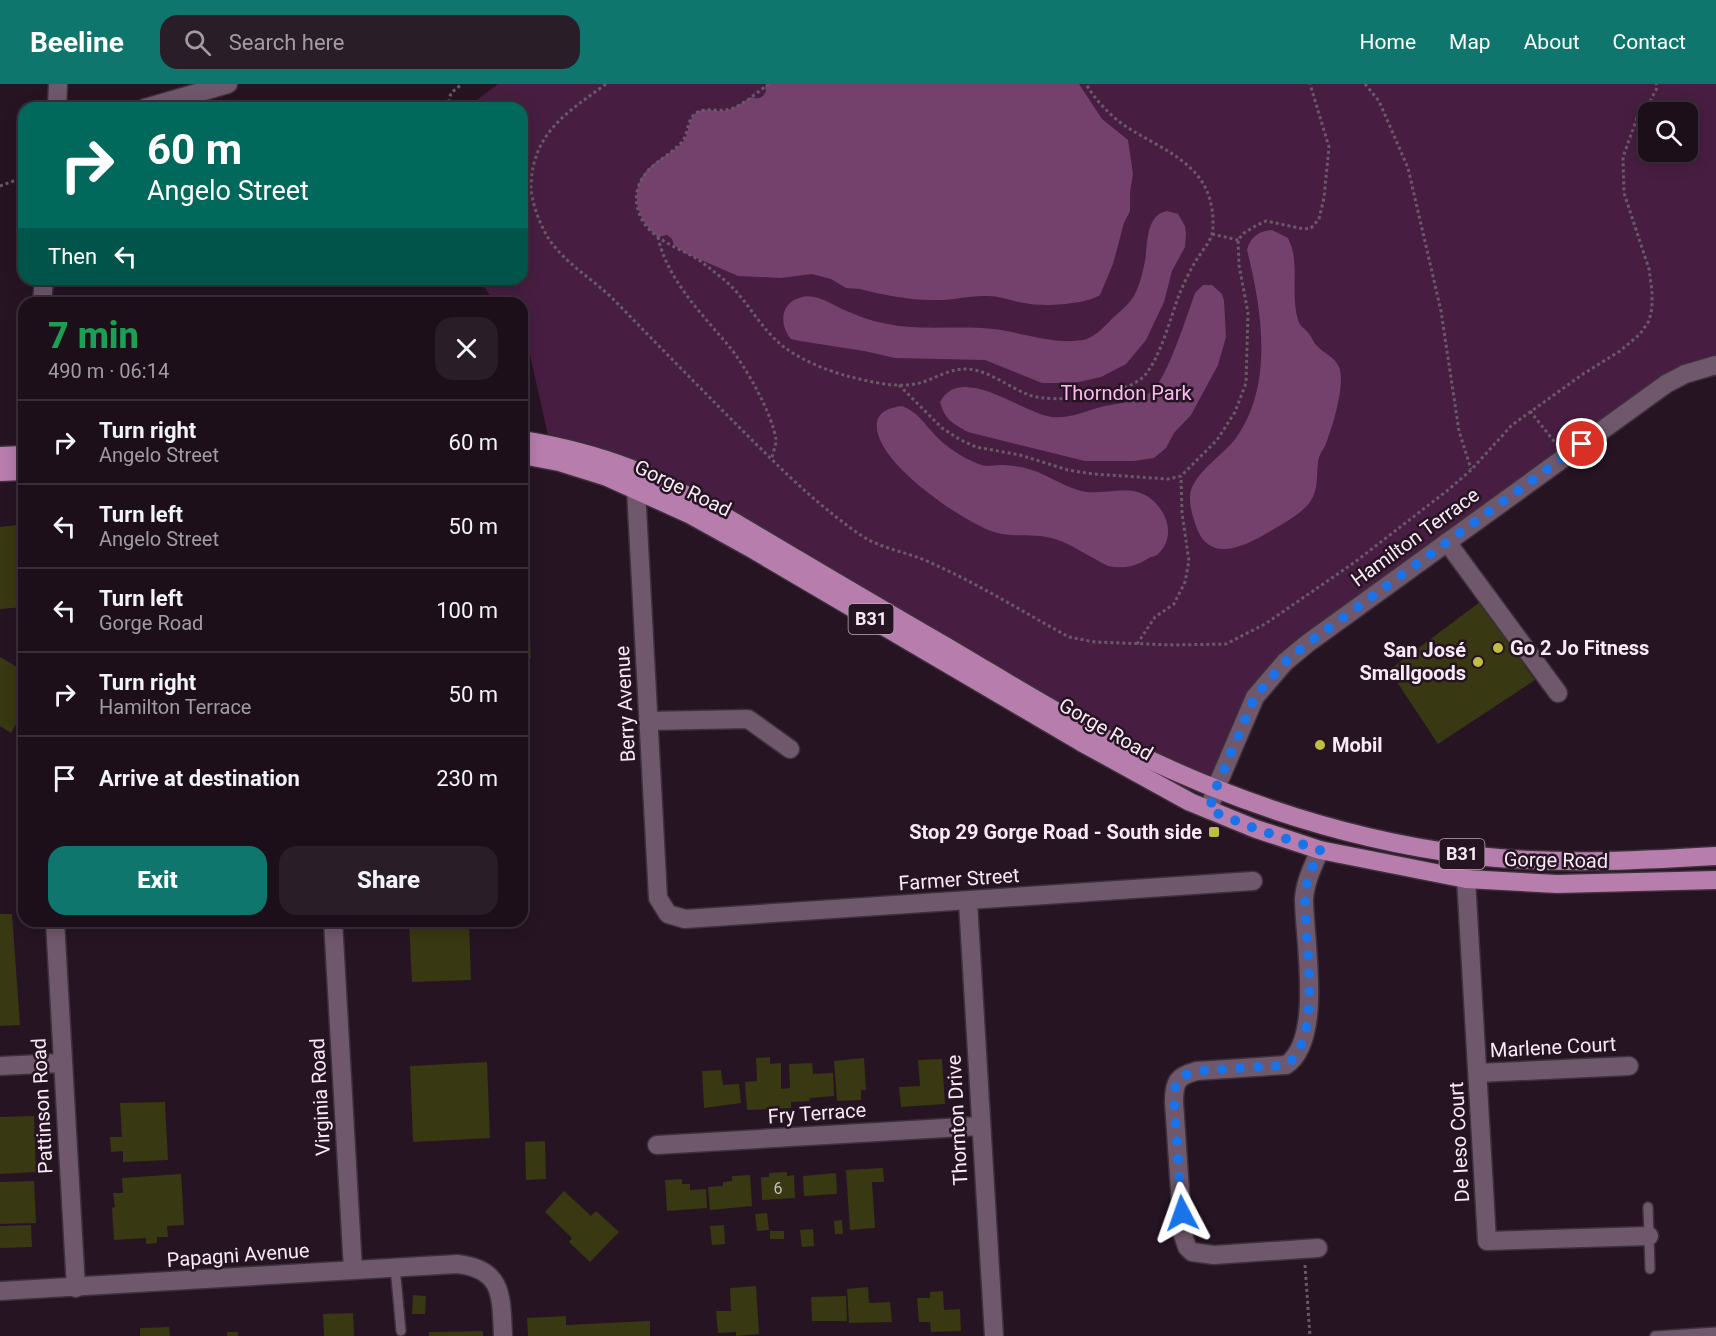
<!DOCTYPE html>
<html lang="en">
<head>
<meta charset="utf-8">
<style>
	:root { --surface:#1c0f1a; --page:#291d27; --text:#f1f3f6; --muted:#a09ca2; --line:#3a2f39; --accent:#0f766e }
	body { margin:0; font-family:Roboto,sans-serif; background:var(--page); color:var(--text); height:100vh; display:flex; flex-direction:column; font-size:22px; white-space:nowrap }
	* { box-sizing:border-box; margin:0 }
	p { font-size:20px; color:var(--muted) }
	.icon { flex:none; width:33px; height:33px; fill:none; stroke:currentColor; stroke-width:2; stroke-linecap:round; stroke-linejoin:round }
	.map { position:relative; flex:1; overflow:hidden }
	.drawer { position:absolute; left:18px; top:213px; width:510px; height:630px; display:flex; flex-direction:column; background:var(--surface); border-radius:18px; box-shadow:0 3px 15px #0003,0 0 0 2px var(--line) }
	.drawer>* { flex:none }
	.hud { position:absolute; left:18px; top:18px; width:510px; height:183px; border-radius:18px; box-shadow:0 3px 15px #0003,0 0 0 2px var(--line); background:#00695c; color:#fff; overflow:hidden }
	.tools { position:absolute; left:1638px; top:18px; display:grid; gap:12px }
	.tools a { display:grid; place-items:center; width:60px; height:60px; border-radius:12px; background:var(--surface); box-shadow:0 3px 15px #0003,0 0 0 2px var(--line); font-size:30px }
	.pin { position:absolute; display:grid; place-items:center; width:51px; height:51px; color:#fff; margin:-26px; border:3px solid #fff; border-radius:50%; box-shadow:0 2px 6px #0007 }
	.me { position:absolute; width:66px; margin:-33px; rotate:356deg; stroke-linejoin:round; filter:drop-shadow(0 0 4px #0008) }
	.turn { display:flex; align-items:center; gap:21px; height:126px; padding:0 30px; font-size:27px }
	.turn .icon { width:78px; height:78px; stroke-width:2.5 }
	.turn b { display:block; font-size:42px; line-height:51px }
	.then { display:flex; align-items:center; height:57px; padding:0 30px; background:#0003; gap:12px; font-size:22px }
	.round { display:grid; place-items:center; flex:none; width:63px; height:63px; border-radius:18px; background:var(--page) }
	.headline { display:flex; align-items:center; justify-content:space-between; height:102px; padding:0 30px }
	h1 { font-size:36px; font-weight:800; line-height:45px; color:#1e9e55 }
	.action { display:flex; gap:12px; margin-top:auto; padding:12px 30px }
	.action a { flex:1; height:69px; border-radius:18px; background:var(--accent); color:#fff; font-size:24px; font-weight:800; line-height:69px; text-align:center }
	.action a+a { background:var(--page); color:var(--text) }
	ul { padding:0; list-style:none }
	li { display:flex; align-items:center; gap:18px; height:84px; padding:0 30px; border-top:2px solid var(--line) }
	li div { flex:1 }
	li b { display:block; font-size:22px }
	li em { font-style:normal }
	header { display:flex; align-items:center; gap:36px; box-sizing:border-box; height:84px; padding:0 30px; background:var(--accent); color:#fff }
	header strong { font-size:28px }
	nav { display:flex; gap:33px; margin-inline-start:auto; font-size:21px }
	.search { width:420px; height:54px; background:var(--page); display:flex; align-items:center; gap:15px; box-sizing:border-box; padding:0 21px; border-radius:18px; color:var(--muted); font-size:22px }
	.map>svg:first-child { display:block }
</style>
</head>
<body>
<header>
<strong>Beeline</strong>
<div class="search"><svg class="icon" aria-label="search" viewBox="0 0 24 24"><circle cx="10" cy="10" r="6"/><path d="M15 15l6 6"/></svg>Search here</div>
<nav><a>Home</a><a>Map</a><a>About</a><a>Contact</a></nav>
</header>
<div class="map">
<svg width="1716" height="1252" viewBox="0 0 1716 1252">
	<rect width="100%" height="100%" fill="#261423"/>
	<path fill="#471e41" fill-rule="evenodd" d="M 498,0 L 1716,0 L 1716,281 L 1685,290 L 1271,593 L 1216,704 L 550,360 L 530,271 L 522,259 L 522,219 L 495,219 L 479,195 L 522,195 L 522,24 L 466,24 ZM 1648,28 L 1688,28 L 1688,68 L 1648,68 Z"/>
	<g fill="#74406c">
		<path d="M 768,0 L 1079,0 L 1102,35 L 1128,56 L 1133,90 L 1130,108 L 1130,127 L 1124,139 L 1113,180 L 1100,211 C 1084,221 1042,223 1024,219 C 1011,217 1000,212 988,212 C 969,211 951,217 933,216 C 908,216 883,211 860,205 L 846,204 L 831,195 L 812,190 L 781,194 L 738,192 L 685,169 L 674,161 L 672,155 L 667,151 L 658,153 C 636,137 628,105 649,84 C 658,75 672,69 682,59 C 691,49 686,33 699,27 C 706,24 714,27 722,27 C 733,26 742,19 751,13 C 757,16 763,14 766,7 L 765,2 Z"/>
		<path d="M 1167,127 L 1178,130 L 1185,142 L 1186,150 L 1185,163 L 1172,187 L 1164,218 L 1154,239 L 1146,256 L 1126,280 L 1101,293 L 1074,299 L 1042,299 L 985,276 L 895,274 L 864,267 L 800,257 L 791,255 C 778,239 781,218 802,213 C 818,209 835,223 849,228 C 861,233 875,238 888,240 C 920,247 959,241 993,245 C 1021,248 1054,261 1083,256 C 1093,254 1102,245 1109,238 C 1117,229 1131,220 1136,208 C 1140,199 1143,187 1145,177 C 1148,161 1145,131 1167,127 Z"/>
		<path d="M 1272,146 L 1288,154 L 1292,164 C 1298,187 1291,213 1298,236 C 1300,243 1305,244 1309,250 C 1312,253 1313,258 1316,261 C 1323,269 1335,273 1339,283 C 1346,300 1332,345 1325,362 C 1322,367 1318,373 1318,379 C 1316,393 1319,405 1310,418 C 1302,429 1286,438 1274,445 C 1250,459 1212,482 1197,445 C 1194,436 1190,425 1190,415 C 1189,391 1223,372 1236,354 C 1274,301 1262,226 1247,166 C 1250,153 1259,147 1272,146 Z"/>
		<path d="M 1203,201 L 1212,201 L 1222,210 L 1224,217 L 1226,253 L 1218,281 L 1191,331 L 1174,349 L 1166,364 L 1154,374 L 1134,377 L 1085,377 L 968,348 C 952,339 945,336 940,318 C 961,279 1020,328 1052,333 C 1071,335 1087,326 1105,322 C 1121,319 1141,317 1153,306 C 1168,292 1187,231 1195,209 Z"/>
		<path d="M 902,322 C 920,329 926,343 939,355 C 949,365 972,380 987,382 C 991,382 996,381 1000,381 C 1011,381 1022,383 1032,386 C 1050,392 1069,406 1087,408 C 1107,410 1132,400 1150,414 C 1167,427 1176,452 1159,469 C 1156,473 1151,472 1147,475 C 1135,483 1123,485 1108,482 C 1091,474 1072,460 1055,455 C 1035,448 1011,455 991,447 C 961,436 871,376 877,338 C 879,327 892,323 902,322 Z"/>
	</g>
	<g fill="#383812">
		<polygon points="18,441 20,466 24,465 24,523 0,525 0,443"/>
		<polygon points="528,510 531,574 522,575 522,511"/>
		<polygon points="1480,518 1535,596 1438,660 1389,586"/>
		<polygon points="0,573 24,587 24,626 11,649 0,642"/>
		<polygon points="0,830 12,830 20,941 0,942"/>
		<polygon points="469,838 471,896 412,898 409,840"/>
		<polygon points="770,973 770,980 781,979 781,1005 790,1004 789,980 812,979 813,990 833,989 834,1012 809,1014 810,1017 791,1018 791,1024 747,1026 745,998 757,997 756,974"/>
		<polygon points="864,974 866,1006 861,1006 861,1016 837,1017 834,977"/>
		<polygon points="942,975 945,1020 901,1023 899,1003 920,1002 918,976"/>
		<polygon points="487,978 490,1054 413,1058 410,982"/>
		<polygon points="721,986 723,1001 739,1000 741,1019 704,1024 702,987"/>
		<polygon points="165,1018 168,1076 123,1078 123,1067 111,1068 110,1053 122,1053 120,1019"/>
		<polygon points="34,1032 36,1088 0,1090 0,1033"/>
		<polygon points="545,1057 546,1095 526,1096 525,1058"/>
		<polygon points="883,1084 884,1098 872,1098 875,1144 850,1146 846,1086"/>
		<polygon points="787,1088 787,1092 794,1091 795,1114 762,1116 761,1093 769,1093 769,1089"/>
		<polygon points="836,1089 837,1110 804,1112 803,1092"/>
		<polygon points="181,1090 184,1141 167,1142 168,1153 157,1153 157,1159 146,1160 146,1154 114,1156 112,1124 115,1123 113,1109 123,1109 122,1094"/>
		<polygon points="750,1091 752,1122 710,1126 708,1103 723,1102 723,1098 732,1097 732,1092"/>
		<polygon points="682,1095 682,1100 690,1100 690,1106 706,1105 707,1124 667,1127 665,1096"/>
		<polygon points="34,1097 36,1139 0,1140 0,1098"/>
		<polygon points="564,1107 591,1132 596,1127 619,1148 590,1178 569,1158 572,1154 545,1128"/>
		<polygon points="767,1129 769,1146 757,1147 755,1130"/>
		<polygon points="842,1136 843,1150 835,1150 834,1137"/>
		<polygon points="31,1141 32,1163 0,1164 0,1142"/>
		<polygon points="724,1141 725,1160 712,1161 710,1142"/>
		<polygon points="813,1145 814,1162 802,1163 800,1146"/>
		<rect x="770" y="1147" width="14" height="8"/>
		<polygon points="756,1202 759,1250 736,1252 736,1248 718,1249 716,1227 731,1227 730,1204"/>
		<polygon points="868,1203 869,1219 890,1218 892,1238 849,1239 847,1205"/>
		<polygon points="943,1207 944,1226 960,1225 961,1247 931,1248 930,1238 919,1238 917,1214 930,1214 930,1208"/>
		<polygon points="413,1211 426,1212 425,1230 412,1230"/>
		<polygon points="846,1212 847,1237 812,1237 811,1213"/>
		<polygon points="353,1229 354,1252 324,1252 323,1230"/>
		<polygon points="566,1232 566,1241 650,1237 650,1252 528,1252 527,1234"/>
		<polygon points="169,1243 170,1252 140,1252 140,1244"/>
		<polygon points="483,1247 483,1252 429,1252 429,1248"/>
		<rect x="227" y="1248" width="11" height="4"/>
	</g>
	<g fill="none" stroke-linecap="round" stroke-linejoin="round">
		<g stroke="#3d303b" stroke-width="12">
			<g id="lane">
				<polyline points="1648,1123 1650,1185"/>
				<polyline points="395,1183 401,1247"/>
				<polyline points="1655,1252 1716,1248"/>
			</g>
		</g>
		<g stroke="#3d303b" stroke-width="21">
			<g id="street">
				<polyline points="57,24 58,0"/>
				<polyline points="145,24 228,0"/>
				<polyline points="42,219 44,195"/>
				<polyline points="636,405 658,814 668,830 685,835 1253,797"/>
				<polyline points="1447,458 1558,609"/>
				<polyline points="648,637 748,635 790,665"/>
				<polyline points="1209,726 1216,704 1255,613 1285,578 1308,559 1666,300 1685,290 1716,281"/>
				<polyline points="1466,795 1487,1157 1649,1152"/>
				<polyline points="968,818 994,1252"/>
				<polyline points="55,837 76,1204"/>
				<polyline points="333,837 353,1186"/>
				<polyline points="0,982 62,979"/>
				<polyline points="1478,989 1629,982"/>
				<polyline points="657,1061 980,1042"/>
				<path d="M 1318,1164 L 1214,1171 L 1192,1168 L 1187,1163 L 1183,1151 L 1174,1018 C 1174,998 1177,992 1197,987 L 1286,981 C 1324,956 1304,854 1304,815 C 1305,798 1313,782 1320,766"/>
				<path d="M 0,1207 L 457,1180 C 504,1185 501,1213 503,1252"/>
			</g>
		</g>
		<g stroke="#3d303b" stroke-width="21">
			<g id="primary">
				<path d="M 522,356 C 558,362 595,371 629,384 C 662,397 693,415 724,432 C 797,475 869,518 942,560 C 995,591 1047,624 1101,652 C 1215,711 1340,755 1468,771 C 1551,781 1634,777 1716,772"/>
				<polyline points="522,371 559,378 607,393 689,430 754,466 1081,658 1190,718 1256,745 1320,766 1466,795 1557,800 1716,796"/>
				<polyline points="0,372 24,371"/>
				<polyline points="0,388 24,387"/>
			</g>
		</g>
		<g stroke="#6a5967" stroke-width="3" stroke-dasharray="3 3" stroke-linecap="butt">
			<path d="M 606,0 C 568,28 533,48 531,101 C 531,117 539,138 547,152 C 564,180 594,195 616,218 C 658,261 700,304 743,347 C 780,384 818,422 862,452 C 882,465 907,468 929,478 C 977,499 1023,528 1069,553 L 1095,558 L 1174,561 L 1226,560 L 1265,540 L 1355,478 L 1448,406 L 1471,386 L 1512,341 L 1583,290 L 1620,267 L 1640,250 L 1649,237 L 1652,224 L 1652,207 L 1649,185 L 1624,109 L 1623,73 L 1637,34 L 1648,21 L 1657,4 L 1656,0"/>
			<path d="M 769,0 C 757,8 744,21 730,25 C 719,29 707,22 696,29 C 686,36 689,51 681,59 C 666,75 645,81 638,104 C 634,117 638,131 646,142 C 658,157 678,164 694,173 C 704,179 713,187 722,194 C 746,213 760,245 784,263 C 801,276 826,286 847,292 C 867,297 894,304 915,300 C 932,297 947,285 965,285 C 988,285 1008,303 1029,311 C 1054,320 1127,312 1145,291 C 1161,272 1170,235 1179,211 C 1184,199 1190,186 1197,175 C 1202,167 1209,160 1212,150 C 1214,140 1213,127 1210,116 C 1200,78 1160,64 1130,45 C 1113,35 1096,17 1086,0"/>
			<polyline points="1365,0 1379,17 1408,84 1441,227 1459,347 1471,385"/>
			<polyline points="447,24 451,9 462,0"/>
			<polyline points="0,102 24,93"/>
			<polyline points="1212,150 1238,156"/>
			<path d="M 658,153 C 667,195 701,229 728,261 C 745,281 773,331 776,356 C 776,362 773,368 772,374"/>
			<polyline points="899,301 942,344 959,355 976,363 1020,371 1068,386 1093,390 1168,395 1181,392 1217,356 1235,328 1246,299 1248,229 1239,181 1238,156 1244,149 1257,141 1266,137 1304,145 1311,144 1319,135 1324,114 1329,63 1310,0"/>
			<polyline points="1530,327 1557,361"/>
			<polyline points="1137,560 1155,533 1174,520 1185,498 1189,477 1182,429 1181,392"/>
			<polyline points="1305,1181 1310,1252"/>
		</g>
		<use href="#lane" stroke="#6f586b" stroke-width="9"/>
		<use href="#street" stroke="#6f586b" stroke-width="18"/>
		<use href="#primary" stroke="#b77dad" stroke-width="18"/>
	</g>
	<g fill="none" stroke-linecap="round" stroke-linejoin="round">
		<path stroke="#1a73e8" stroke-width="10" stroke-dasharray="0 18" d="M 1182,1129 L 1174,1018 C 1174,998 1177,992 1197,987 L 1286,981 C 1324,955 1304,855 1305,815 C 1305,798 1313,782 1320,766 L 1256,745 L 1209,726 L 1216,704 L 1255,612 L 1285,578 L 1308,559 L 1582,360"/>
	</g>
	<g fill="#bfbe41" stroke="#261423" stroke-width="2">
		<circle cx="1498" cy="564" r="6"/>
		<circle cx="1478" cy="578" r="6"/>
		<circle cx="1320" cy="661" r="6"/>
		<rect x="1208" y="742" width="12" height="12" rx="3"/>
	</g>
	<g text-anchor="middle" stroke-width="5" stroke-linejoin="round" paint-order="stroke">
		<g font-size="16" fill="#c8bebc">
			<text x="778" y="1110">6</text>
		</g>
		<g fill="#261423" stroke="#b9aab6" stroke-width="1.5">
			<rect x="848.5" y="520" width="45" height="30" rx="4.5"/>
			<rect x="1439.5" y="755" width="45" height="30" rx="4.5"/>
		</g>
		<g font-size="18" font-weight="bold" fill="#f8eaf5">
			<text x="871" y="541">B31</text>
			<text x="1462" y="776">B31</text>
		</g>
		<g font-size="20" fill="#fcbbf0" stroke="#261423">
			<text x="1126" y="316">Thorndon Park</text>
		</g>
		<g font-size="20" fill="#f8eaf5" stroke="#261423">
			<text transform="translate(683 404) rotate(26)" y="7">Gorge Road</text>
			<text transform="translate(1415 453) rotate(-36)" y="7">Hamilton Terrace</text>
			<text transform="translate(625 620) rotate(-93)" y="7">Berry Avenue</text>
			<text transform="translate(1106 645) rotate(30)" y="7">Gorge Road</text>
			<text transform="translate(1556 776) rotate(1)" y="7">Gorge Road</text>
			<text transform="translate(959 795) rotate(-4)" y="7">Farmer Street</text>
			<text transform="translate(1553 963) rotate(-3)" y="7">Marlene Court</text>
			<text transform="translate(320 1013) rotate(-93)" y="7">Virginia Road</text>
			<text transform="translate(42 1022) rotate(-93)" y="7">Pattinson Road</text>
			<text transform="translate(817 1029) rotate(-4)" y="7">Fry Terrace</text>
			<text transform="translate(957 1036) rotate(-93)" y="7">Thornton Drive</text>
			<text transform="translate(1459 1058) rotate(-93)" y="7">De Ieso Court</text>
			<text transform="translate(238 1171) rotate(-4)" y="7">Papagni Avenue</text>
		</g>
		<g font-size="20" font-weight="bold" fill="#f8eaf5" stroke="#261423" text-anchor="start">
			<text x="1510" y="571">Go 2 Jo Fitness</text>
			<text x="1466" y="573" text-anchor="end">San José<tspan x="1466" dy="23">Smallgoods</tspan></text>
			<text x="1332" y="668">Mobil</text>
			<text x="1202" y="755" text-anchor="end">Stop 29 Gorge Road - South side</text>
		</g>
	</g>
</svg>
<div class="tools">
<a><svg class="icon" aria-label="search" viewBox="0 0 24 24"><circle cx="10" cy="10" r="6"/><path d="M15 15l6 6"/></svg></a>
</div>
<div class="pin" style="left:1582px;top:360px;background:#d93025"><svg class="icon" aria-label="arrive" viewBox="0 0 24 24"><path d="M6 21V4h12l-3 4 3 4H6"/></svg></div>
<svg class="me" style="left:1182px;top:1129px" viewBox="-20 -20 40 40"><path d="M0-17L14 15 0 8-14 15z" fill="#1a73e8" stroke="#fff" stroke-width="4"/></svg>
<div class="hud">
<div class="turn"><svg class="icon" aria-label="right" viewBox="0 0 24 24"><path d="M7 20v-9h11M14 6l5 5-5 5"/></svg><div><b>60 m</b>Angelo Street</div></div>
<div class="then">Then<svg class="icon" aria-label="left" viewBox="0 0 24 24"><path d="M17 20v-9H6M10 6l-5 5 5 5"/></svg></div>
</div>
<section class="drawer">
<div class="headline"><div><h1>7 min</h1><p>490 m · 06:14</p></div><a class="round"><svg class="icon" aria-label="close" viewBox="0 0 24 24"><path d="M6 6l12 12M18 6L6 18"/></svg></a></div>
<ul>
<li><svg class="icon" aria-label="right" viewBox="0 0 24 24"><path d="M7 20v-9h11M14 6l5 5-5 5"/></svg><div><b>Turn right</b><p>Angelo Street</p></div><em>60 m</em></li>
<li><svg class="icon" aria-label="left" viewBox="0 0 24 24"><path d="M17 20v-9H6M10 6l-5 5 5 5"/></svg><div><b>Turn left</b><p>Angelo Street</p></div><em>50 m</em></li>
<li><svg class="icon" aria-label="left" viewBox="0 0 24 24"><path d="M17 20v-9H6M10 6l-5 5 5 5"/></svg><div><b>Turn left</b><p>Gorge Road</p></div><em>100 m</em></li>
<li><svg class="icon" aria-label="right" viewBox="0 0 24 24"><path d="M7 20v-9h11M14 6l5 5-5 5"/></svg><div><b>Turn right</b><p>Hamilton Terrace</p></div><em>50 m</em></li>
<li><svg class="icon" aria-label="arrive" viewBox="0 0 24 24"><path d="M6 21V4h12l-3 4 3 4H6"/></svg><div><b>Arrive at destination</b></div><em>230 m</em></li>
</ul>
<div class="action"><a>Exit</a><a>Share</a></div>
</section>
</div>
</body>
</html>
